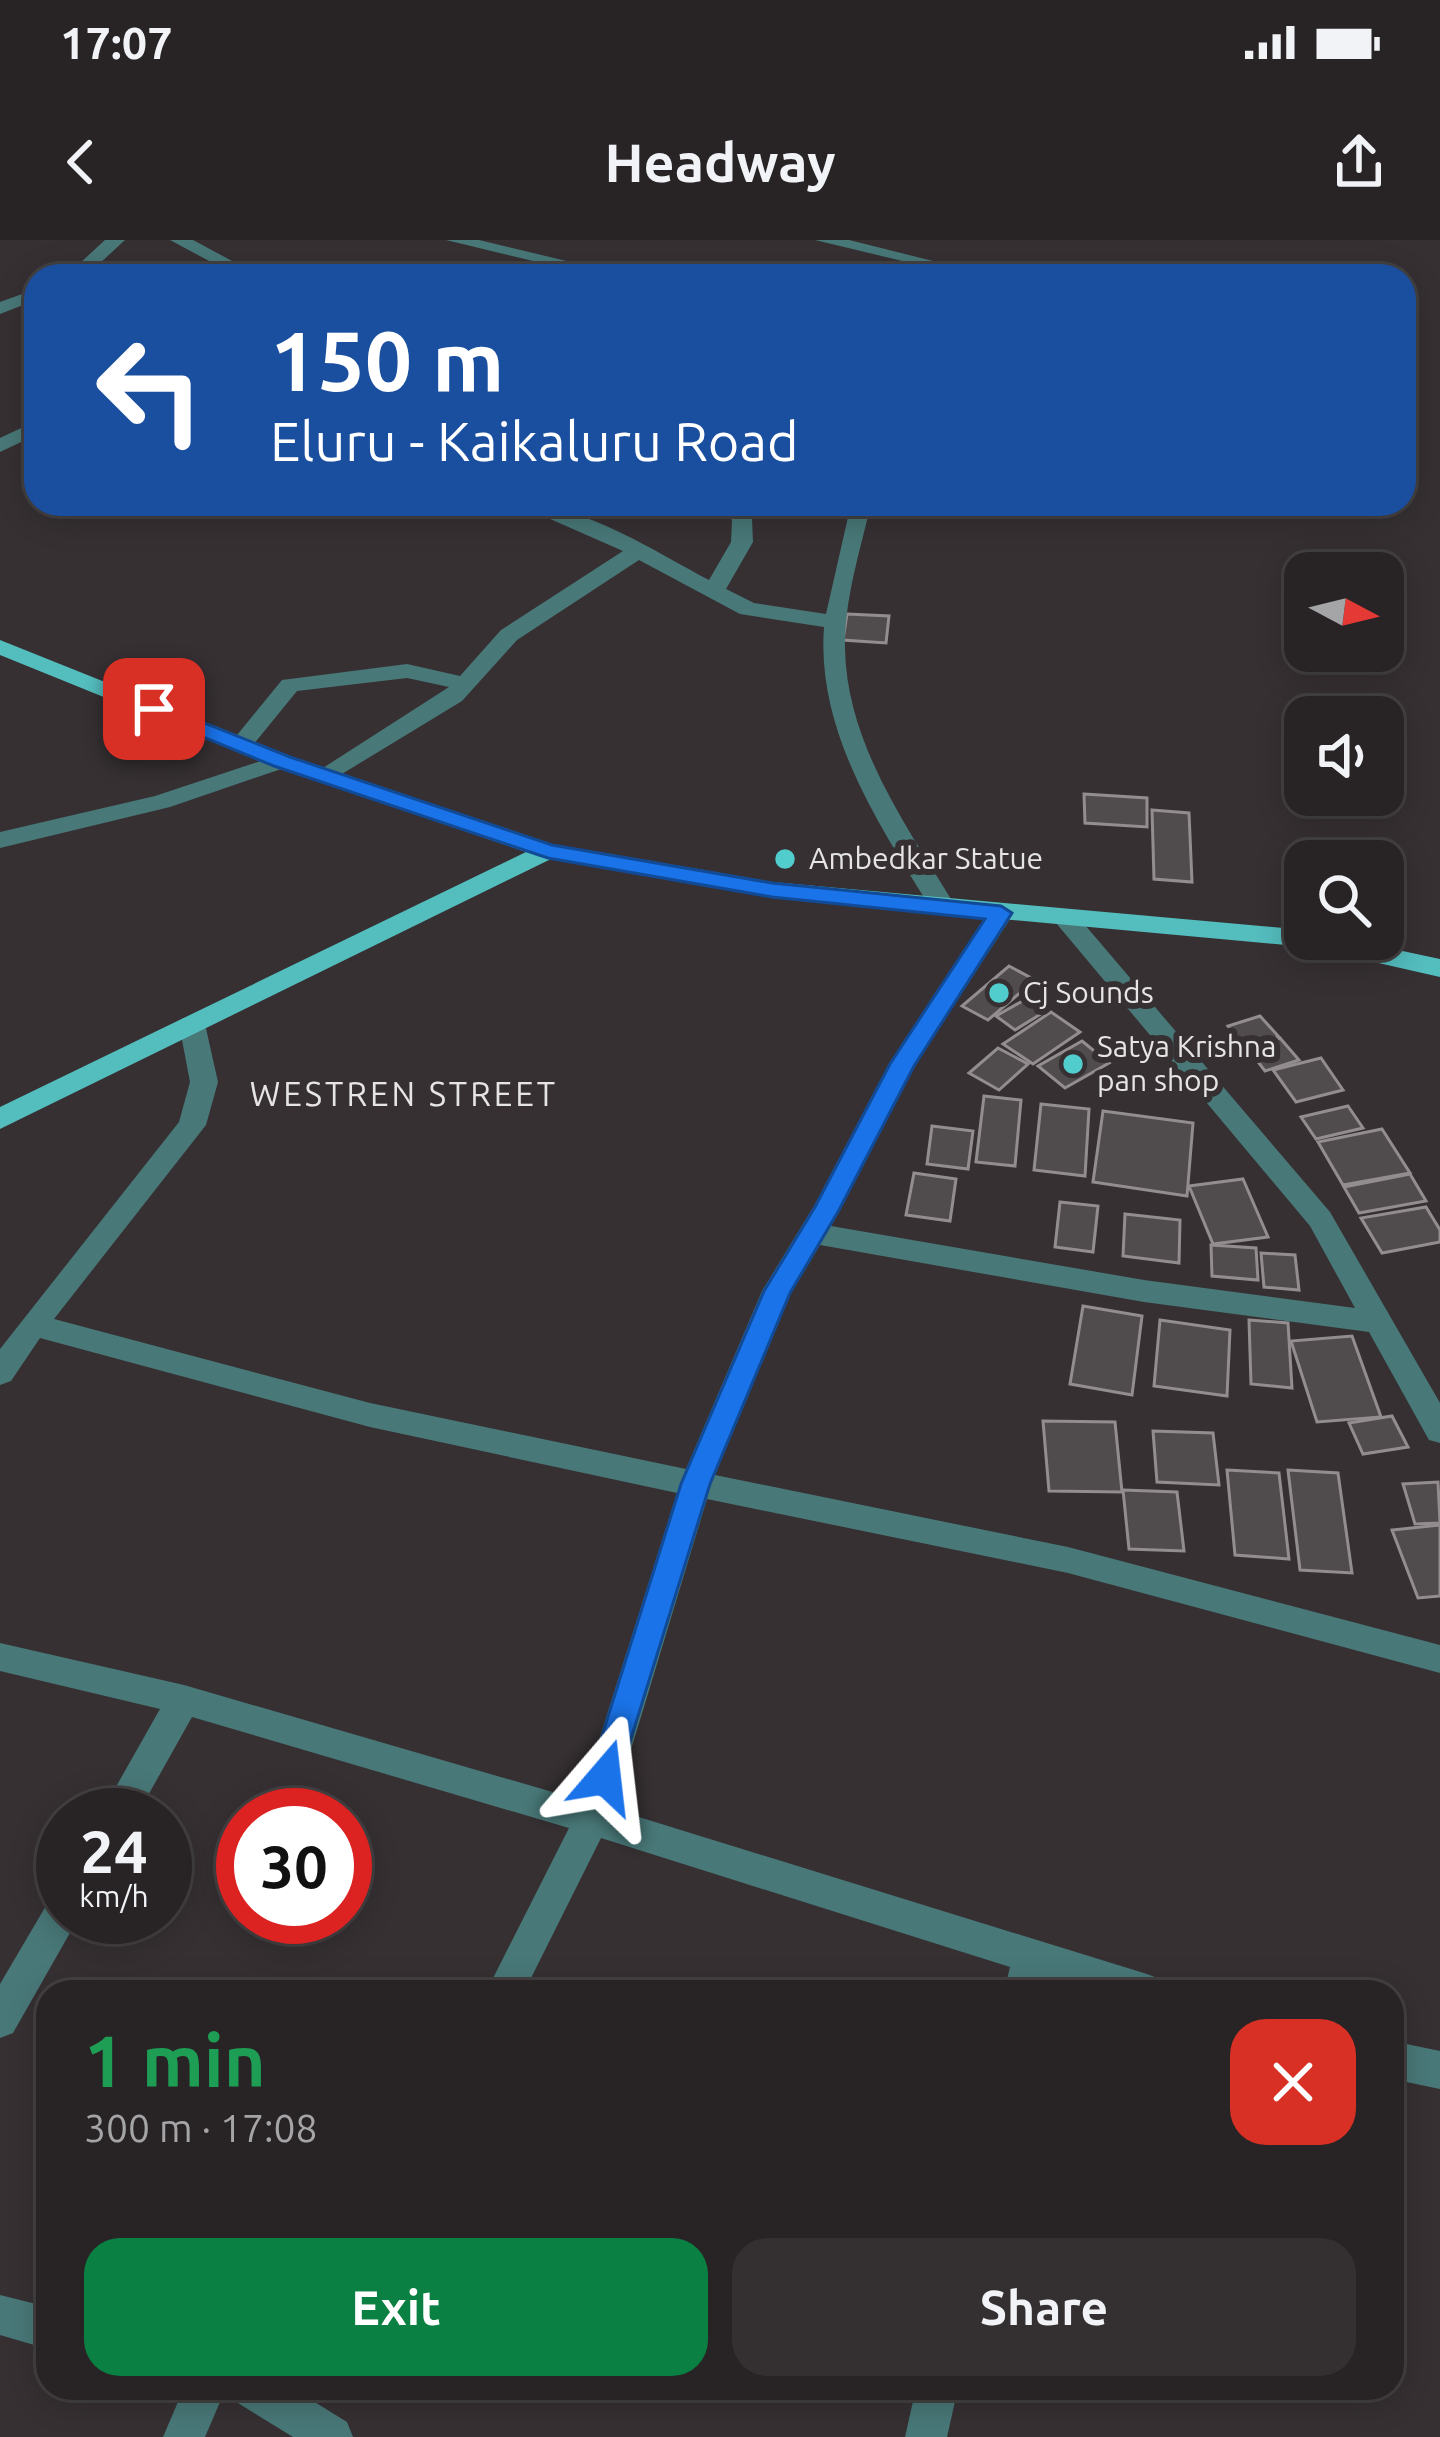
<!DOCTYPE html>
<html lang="en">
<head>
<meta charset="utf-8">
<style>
	:root { --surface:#282426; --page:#343032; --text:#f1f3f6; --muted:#a5a4a7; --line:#444143; --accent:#0b8043 }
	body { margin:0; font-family:Ubuntu,sans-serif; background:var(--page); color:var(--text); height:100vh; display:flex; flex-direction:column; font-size:45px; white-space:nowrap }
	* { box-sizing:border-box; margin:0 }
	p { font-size:39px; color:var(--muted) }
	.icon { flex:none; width:66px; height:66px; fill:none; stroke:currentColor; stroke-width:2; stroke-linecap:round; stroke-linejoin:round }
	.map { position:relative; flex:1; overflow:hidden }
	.details { position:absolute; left:36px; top:1740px; width:1368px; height:420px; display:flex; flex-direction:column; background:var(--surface); border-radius:36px; box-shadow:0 6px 30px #0003,0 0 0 3px var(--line) }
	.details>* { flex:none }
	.guide { position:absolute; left:24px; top:24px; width:1392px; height:252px; border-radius:36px; box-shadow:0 6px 30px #0003,0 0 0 3px var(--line); background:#1a4fa0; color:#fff; overflow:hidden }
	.needle { width:78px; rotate:97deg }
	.fabs { position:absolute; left:1284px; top:312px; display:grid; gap:24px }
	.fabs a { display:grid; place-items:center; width:120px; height:120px; border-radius:24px; background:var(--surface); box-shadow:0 6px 30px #0003,0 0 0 3px var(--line); font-size:60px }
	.speed { position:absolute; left:36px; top:1548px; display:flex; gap:24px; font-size:60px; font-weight:700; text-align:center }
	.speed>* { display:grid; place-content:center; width:156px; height:156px; border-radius:50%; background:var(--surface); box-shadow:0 6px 30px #0003,0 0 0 3px var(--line); line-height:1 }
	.speed small { font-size:30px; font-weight:400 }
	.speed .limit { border:18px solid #d22; background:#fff; color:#111 }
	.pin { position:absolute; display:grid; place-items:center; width:102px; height:102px; color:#fff; margin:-51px; border-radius:24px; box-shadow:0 6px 18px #0006 }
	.me { position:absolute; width:132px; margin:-66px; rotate:17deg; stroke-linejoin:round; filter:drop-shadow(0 0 9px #0008) }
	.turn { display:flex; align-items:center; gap:42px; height:252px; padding:0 48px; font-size:54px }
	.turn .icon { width:156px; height:156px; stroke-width:2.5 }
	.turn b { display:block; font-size:84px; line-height:102px }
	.round { display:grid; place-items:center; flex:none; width:126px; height:126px; border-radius:36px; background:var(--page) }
	.headline { display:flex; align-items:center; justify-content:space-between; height:204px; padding:0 48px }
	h1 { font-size:72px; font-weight:600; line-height:90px; color:#1e9e55 }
	.cta { display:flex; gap:24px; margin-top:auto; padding:24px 48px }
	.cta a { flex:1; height:138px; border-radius:36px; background:var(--accent); color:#fff; font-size:48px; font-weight:600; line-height:138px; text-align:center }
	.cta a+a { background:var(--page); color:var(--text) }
	.status { display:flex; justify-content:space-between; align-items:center; height:84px; padding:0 60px; background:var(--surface); direction:ltr }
	.status svg { height:33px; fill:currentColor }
	header { display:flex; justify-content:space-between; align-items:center; height:156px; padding:0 48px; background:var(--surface); font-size:54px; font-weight:600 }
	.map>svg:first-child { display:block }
</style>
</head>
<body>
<div class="status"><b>17:07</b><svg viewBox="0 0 49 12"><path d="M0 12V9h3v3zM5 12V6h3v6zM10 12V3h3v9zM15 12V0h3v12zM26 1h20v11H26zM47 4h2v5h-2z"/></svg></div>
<header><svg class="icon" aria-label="back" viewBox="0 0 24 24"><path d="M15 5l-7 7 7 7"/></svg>Headway<svg class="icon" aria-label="share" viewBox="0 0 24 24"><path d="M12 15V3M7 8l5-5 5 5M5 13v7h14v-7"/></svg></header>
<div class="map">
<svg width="1440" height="2197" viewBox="0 0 1440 2197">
	<rect width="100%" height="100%" fill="#363033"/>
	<g fill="#504b4d" stroke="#938d90" stroke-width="3">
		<polygon points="1137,264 1197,264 1198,272 1137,268"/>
		<polygon points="847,374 889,376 886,403 843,400"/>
		<polygon points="1084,554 1147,558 1147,587 1085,583"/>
		<polygon points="1152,570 1189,573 1192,642 1154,639"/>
		<polygon points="1009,726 1035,740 988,780 962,766"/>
		<polygon points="1026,759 1044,772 1015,790 996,776"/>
		<polygon points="1051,772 1080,792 1033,824 1003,804"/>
		<polygon points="1260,776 1279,797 1246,808 1228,786"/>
		<polygon points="1280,798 1299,820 1265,831 1249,810"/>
		<polygon points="1082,801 1109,823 1065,848 1038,826"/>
		<polygon points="998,808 1028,824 999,850 969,833"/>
		<polygon points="1321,818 1343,850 1296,862 1273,830"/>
		<polygon points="984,856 1021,860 1015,926 976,922"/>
		<polygon points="1041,864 1089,869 1085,936 1034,930"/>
		<polygon points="1348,866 1363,888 1316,899 1301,877"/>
		<polygon points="1103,871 1193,883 1187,956 1093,942"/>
		<polygon points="932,886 973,891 968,929 927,924"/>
		<polygon points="1382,889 1410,933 1343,945 1318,902"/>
		<polygon points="914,933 956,939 950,981 906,975"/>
		<polygon points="1410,934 1426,961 1359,973 1344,947"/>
		<polygon points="1243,939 1268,997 1213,1004 1189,946"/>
		<polygon points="1060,962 1098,966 1093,1012 1055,1007"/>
		<polygon points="1426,967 1440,990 1440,1002 1382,1013 1361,978"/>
		<polygon points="1125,974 1180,980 1179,1023 1123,1016"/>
		<polygon points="1211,1005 1256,1008 1258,1040 1212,1036"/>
		<polygon points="1261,1013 1295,1015 1299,1050 1264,1047"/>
		<polygon points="1083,1066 1142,1076 1132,1155 1070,1144"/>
		<polygon points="1160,1080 1230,1090 1227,1156 1154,1146"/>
		<polygon points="1249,1080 1288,1083 1292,1148 1251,1144"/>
		<polygon points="1352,1096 1381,1177 1317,1182 1291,1101"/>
		<polygon points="1392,1176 1408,1207 1363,1214 1349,1183"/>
		<polygon points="1043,1181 1115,1182 1122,1252 1049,1251"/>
		<polygon points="1153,1191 1213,1193 1219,1245 1157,1242"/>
		<polygon points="1227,1230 1279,1233 1289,1319 1235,1315"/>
		<polygon points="1288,1230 1338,1233 1352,1333 1300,1330"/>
		<polygon points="1438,1242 1440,1283 1415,1284 1403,1244"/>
		<polygon points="1123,1250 1177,1252 1184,1311 1129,1309"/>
		<polygon points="1440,1285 1440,1356 1418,1358 1392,1290"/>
	</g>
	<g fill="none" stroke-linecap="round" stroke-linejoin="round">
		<g fill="#497878" fill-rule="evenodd">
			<polygon points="105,0 125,0 86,36 66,36"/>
			<polygon points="170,0 193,0 260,36 237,36"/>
			<polygon points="446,0 479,0 629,36 595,36"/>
			<polygon points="815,0 849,0 953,26 944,31"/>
			<polygon points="36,49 36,60 0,74 0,62"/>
			<polygon points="36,181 36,195 0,212 0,198"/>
			<path d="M 516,264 C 584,264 650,309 709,340 L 731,302 L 732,280 L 717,264 L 739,264 L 752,279 L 753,302 L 726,349 L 754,363 L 826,374 L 851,264 L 871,264 C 860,311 844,361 845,409 C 847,506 909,589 957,669 L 953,675 L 935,675 C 881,588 816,493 824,387 L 740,374 L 639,320 L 517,400 L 462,461 L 332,540 L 316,540 L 312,535 L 449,447 L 407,438 L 297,451 L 249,510 L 233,510 L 233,500 L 282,440 L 407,424 L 460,436 L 501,390 L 623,311 Z"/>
			<polygon points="282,514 290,516 290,526 170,567 0,608 0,592 155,556"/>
			<polygon points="1001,665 1014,673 914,826 831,986 1144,1040 1355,1068 1310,986 1051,677 1064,669 1073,671 1330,972 1440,1163 1440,1203 1429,1200 1369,1092 1144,1062 820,1005 791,1053 715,1235 1068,1307 1440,1405 1440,1433 1068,1333 707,1259 613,1569 1147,1734 1160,1739 1166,1752 1090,1752 1045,1738 1042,1752 1004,1752 1010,1727 601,1598 524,1752 486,1752 569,1588 192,1477 137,1575 100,1575 160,1469 0,1431 0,1403 184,1445 580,1560 677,1253 370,1187 40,1098 11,1141 0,1145 0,1109 179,882 190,842 179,784 183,778 201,778 205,784 218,842 206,885 54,1079 370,1163 686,1229 762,1051 814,966 889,824 992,667"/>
			<polygon points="63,1654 63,1677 79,1677 13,1793 0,1798 0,1744 50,1659"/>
			<polygon points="1392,1801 1440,1811 1440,1849 1392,1839"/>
			<polygon points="0,2055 48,2067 48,2109 0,2095"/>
			<polygon points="184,2148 226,2148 205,2197 163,2197"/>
			<polygon points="232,2148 292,2148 347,2182 353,2197 293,2197 238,2163"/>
			<polygon points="916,2148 958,2148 947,2197 905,2197"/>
		</g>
		<polygon fill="#54bdbe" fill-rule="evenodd" points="0,400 290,516 552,604 772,642 1305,690 1305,699 1346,699 1440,719 1440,737 1308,707 772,658 551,619 0,889 0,867 526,612 274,526 0,415"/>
	</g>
	<polygon fill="#1a73e8" stroke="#114b97" stroke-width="3" points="154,463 290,517 552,605 772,643 1001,666 1012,673 914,826 839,970 790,1053 710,1244 616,1547 605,1551 594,1547 589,1537 681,1244 764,1051 815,967 890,824 985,679 772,657 548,618 274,526 147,474 144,469"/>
	<g fill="#52cdce" stroke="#363033" stroke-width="4.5">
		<circle cx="785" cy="619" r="12"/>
		<circle cx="999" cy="753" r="12"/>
		<circle cx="1073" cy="824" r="12"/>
	</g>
	<g text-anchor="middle" stroke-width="12" stroke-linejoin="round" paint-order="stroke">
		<g font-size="30" fill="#e7e4e6" stroke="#363033" text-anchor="start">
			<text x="809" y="629">Ambedkar Statue</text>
			<text x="1023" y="763">Cj Sounds</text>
			<text x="1097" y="817">Satya Krishna<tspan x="1097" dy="34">pan shop</tspan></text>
		</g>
		<g font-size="33" letter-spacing="3" fill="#e7e4e6" stroke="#363033">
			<text x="404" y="866">WESTREN STREET</text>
		</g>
	</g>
</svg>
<div class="fabs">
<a><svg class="needle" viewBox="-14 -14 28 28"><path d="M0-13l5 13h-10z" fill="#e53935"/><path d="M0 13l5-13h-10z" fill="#a5a4a7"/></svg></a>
<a><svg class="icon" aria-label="sound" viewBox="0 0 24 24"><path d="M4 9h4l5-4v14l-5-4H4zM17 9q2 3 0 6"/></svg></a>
<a><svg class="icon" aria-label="search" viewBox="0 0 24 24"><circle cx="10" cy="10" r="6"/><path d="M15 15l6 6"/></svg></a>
</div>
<div class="speed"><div>24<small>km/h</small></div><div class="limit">30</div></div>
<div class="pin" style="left:154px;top:469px;background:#d93025"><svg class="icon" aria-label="arrive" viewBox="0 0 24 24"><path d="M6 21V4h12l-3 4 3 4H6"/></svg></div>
<svg class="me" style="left:605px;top:1537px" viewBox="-20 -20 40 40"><path d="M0-17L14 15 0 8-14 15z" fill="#1a73e8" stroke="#fff" stroke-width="4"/></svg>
<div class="guide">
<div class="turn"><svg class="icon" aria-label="left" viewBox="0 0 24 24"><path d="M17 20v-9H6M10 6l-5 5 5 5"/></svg><div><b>150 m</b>Eluru - Kaikaluru Road</div></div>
</div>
<section class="details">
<div class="headline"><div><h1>1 min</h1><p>300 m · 17:08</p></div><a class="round" style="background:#d93025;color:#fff"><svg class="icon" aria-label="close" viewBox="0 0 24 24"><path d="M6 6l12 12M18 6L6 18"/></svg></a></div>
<div class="cta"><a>Exit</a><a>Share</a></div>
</section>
</div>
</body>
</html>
